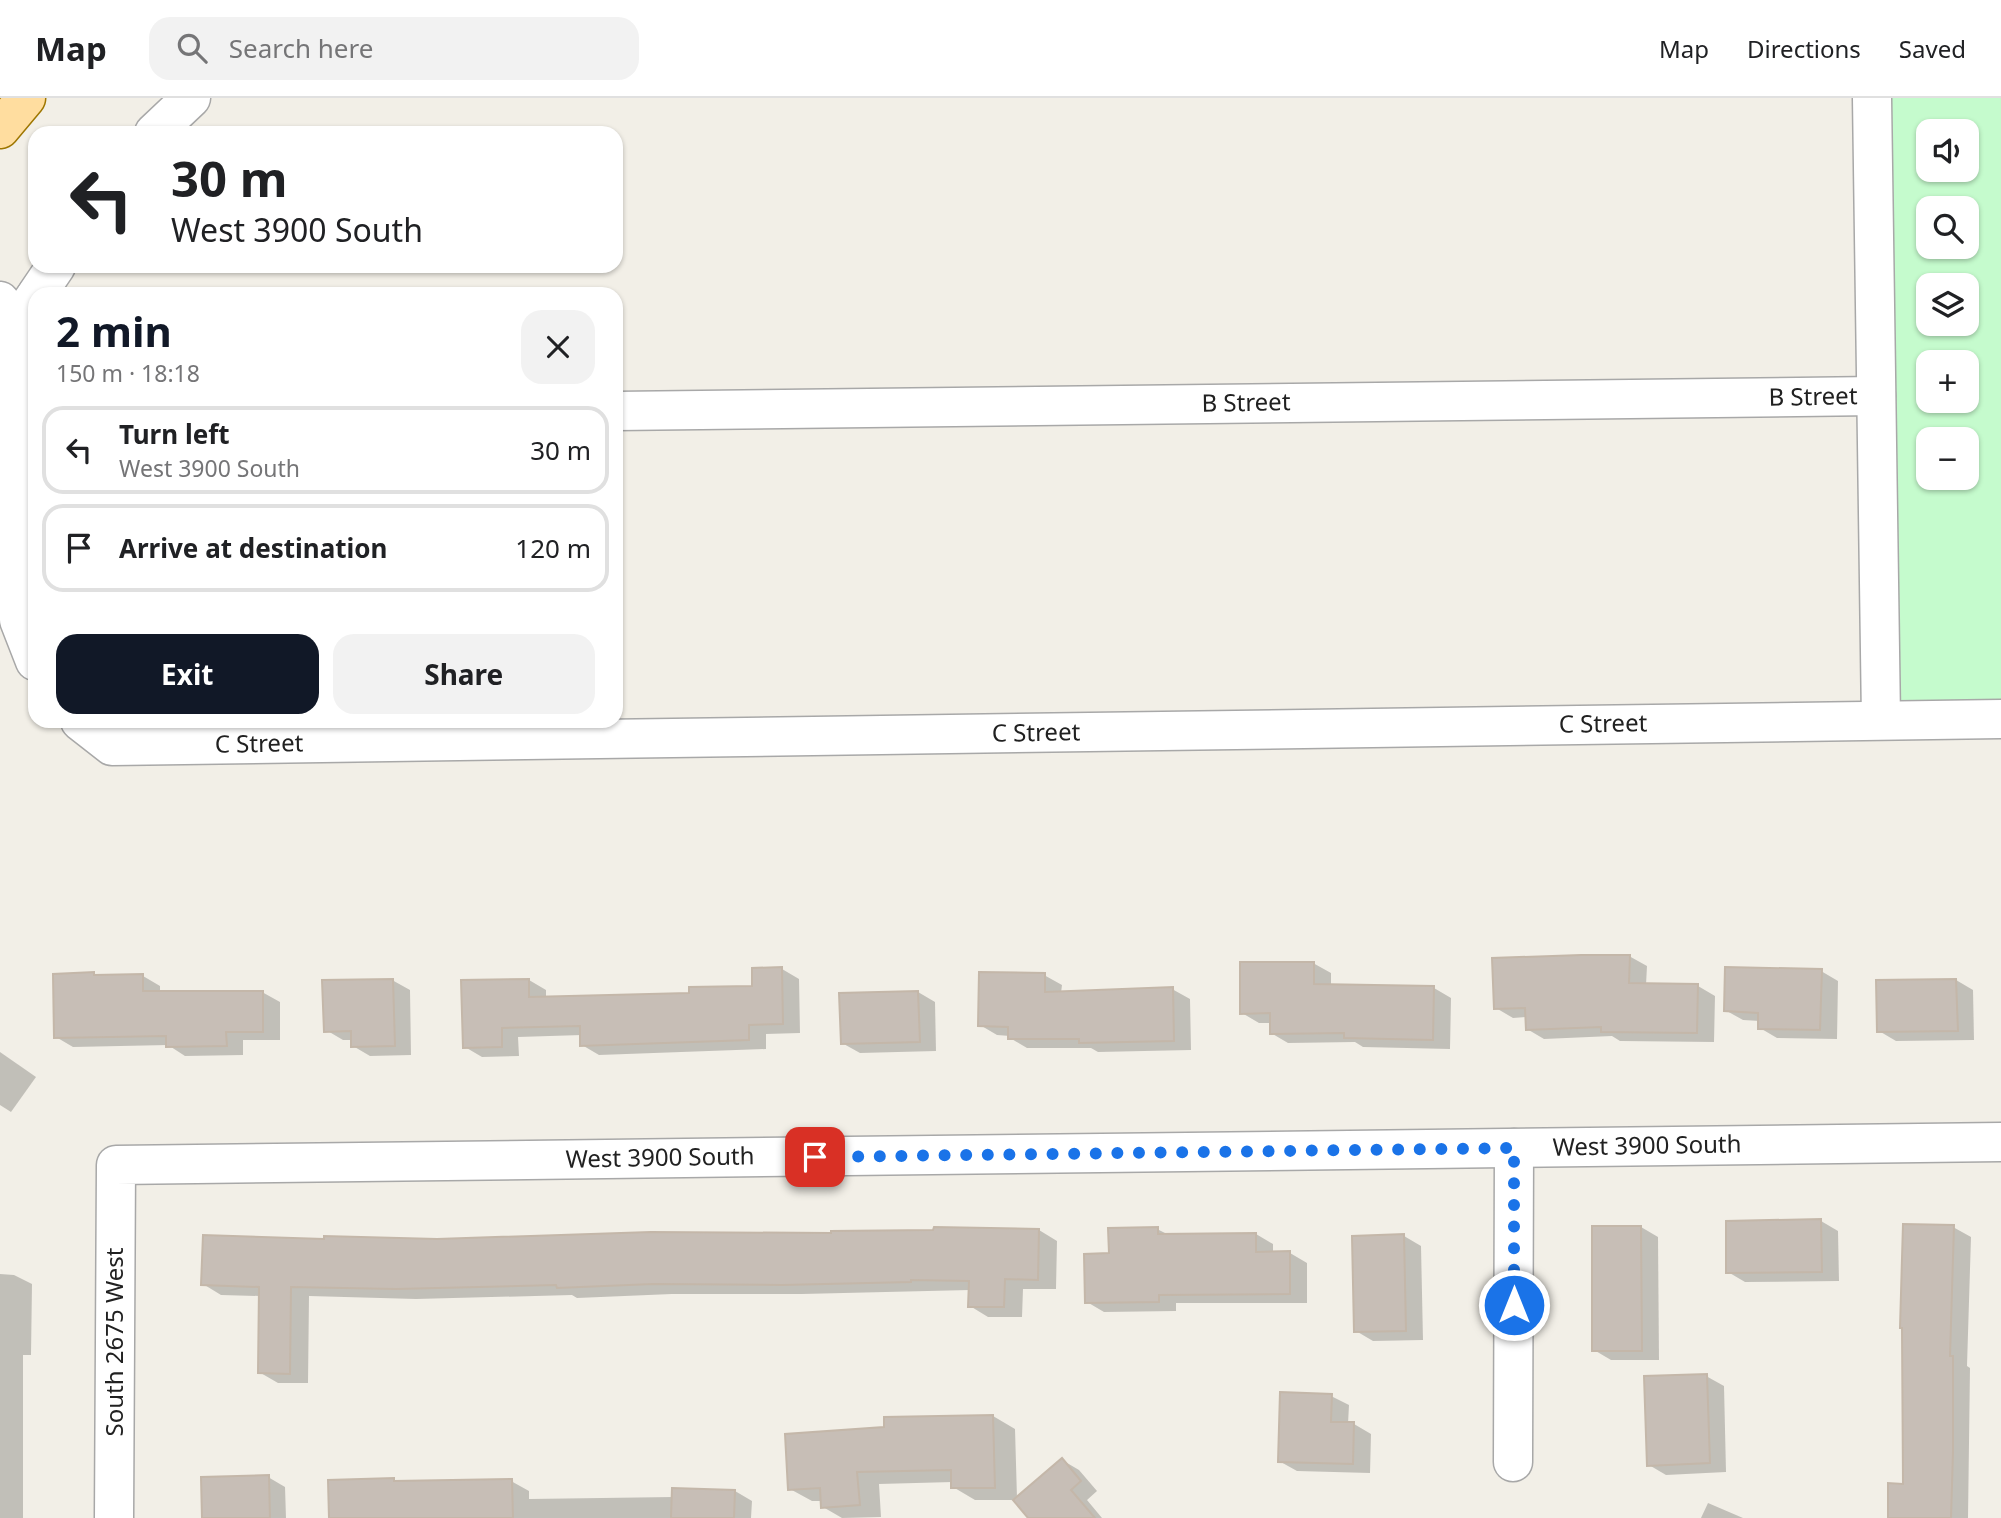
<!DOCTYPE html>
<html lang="en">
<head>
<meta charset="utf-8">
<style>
	:root { --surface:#fff; --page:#f2f2f2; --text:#202124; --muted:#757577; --line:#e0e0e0; --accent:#111827 }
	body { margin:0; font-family:"Noto Sans",sans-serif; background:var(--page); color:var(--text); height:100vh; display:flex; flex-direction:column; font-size:26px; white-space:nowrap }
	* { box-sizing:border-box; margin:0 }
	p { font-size:23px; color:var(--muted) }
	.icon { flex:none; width:38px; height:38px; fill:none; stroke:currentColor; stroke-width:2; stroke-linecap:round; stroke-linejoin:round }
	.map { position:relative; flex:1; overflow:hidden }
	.panel { position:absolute; left:28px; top:189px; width:595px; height:441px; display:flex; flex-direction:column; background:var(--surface); border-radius:21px; box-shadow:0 2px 5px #0004 }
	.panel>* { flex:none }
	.banner { position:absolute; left:28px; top:28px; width:595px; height:147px; border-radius:21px; box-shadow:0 2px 5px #0004; background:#fff; color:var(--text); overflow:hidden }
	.controls { position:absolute; left:1916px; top:21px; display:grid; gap:14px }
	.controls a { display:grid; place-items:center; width:63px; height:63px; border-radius:14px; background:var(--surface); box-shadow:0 2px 5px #0004; font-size:35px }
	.pin { position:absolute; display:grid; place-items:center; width:60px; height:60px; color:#fff; margin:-30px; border-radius:14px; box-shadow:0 4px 10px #0006 }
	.me { position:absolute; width:77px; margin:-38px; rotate:0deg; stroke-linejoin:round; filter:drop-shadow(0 0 5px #0008) }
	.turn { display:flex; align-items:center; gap:24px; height:147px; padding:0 28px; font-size:32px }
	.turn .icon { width:91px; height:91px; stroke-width:2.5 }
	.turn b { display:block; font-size:49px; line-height:60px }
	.round { display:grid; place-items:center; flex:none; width:74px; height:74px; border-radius:21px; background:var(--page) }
	.head { display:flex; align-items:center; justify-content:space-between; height:119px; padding:0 28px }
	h1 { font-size:42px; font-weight:700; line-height:52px; color:var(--accent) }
	.primary-button { display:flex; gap:14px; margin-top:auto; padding:14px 28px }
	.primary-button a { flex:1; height:80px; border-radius:21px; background:var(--accent); color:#fff; font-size:28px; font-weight:700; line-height:80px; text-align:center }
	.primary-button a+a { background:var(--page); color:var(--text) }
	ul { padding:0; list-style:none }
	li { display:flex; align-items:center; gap:21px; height:88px; margin:0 14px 10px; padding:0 14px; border:4px solid var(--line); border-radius:21px }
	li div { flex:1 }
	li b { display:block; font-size:26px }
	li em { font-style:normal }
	header { display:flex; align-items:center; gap:42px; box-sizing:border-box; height:98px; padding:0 35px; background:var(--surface); border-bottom:2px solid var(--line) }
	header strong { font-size:33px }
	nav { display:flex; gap:38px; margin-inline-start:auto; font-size:24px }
	.search { width:490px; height:63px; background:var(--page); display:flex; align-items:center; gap:18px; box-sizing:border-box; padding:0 24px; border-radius:21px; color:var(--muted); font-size:26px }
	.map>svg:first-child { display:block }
</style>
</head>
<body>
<header>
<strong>Map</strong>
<div class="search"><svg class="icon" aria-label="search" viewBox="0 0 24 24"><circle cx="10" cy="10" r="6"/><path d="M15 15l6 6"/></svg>Search here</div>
<nav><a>Map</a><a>Directions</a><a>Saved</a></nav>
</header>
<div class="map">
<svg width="2001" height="1420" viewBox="0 0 2001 1420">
	<rect width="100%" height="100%" fill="#f2efe7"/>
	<path fill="#c5fbcd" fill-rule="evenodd" d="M 1881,0 L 2001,0 L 2001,602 L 1887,603 ZM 1928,33 L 1967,33 L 1967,72 L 1928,72 ZM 1928,110 L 1967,110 L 1967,149 L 1928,149 ZM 1928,187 L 1967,187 L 1967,226 L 1928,226 ZM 1928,264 L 1967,264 L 1967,303 L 1928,303 ZM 1928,341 L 1967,341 L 1967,380 L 1928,380 Z"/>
	<g fill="#0003">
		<polygon points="1629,858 1647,868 1646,887 1698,888 1715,898 1714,944 1620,943 1612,938 1544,941 1527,931 1527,919 1513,920 1496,910"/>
		<polygon points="1313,865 1331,875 1331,888 1434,890 1451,900 1450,951 1363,949 1355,944 1288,945 1271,935 1271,925 1259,925 1242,915"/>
		<polygon points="782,871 799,881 800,935 766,936 766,951 599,957 582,947 582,937 518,939 519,958 482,959 465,949 529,882 546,892 546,900 691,896 753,890"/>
		<polygon points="1821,873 1838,883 1837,941 1777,940 1760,930 1760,923 1743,922 1725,912"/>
		<polygon points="94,876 98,878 143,878 160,888 160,895 262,894 280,904 280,942 243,942 243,957 185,958 168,947 73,949 56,939"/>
		<polygon points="1044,877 1062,887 1061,895 1172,891 1190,901 1191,952 1098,954 1091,950 1027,950 1010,940 1010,938 997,937 980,927"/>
		<polygon points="392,882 410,892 411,957 370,958 353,948 353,942 343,942 326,932"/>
		<polygon points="1956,882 1973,892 1974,942 1896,943 1879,933"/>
		<polygon points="918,894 935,904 936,953 860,955 842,945"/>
		<polygon points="0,954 36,979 11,1014 0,1007"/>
		<polygon points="1821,1123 1838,1133 1839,1183 1745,1184 1728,1174"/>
		<polygon points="1641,1129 1658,1139 1659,1262 1611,1262 1594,1252"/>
		<polygon points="1953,1129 1971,1139 1967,1268 1970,1270 1968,1420 1889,1420 1905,1387 1904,1230"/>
		<polygon points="1157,1131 1169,1137 1256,1136 1273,1146 1273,1155 1290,1155 1307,1165 1307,1205 1176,1205 1176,1213 1104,1214 1087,1204 1110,1157"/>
		<polygon points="1039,1132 1057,1143 1056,1191 1023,1191 1022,1219 988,1219 970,1208 970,1192 802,1196 672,1196 577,1200 572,1197 416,1201 309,1198 308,1285 278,1285 259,1274 260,1198 221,1197 203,1186 325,1143"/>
		<polygon points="1404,1138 1421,1148 1423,1242 1373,1243 1356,1233"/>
		<polygon points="0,1176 14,1177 32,1186 31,1257 23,1257 23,1420 0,1420"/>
		<polygon points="1706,1278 1724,1288 1726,1374 1666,1377 1649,1367"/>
		<polygon points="1331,1298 1349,1307 1348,1326 1354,1326 1371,1336 1370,1375 1297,1373 1279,1363"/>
		<polygon points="993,1318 1015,1331 1017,1400 1062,1362 1079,1372 1097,1393 1087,1402 1102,1420 1031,1420 1015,1402 975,1402 953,1389 953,1384 879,1386 881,1419 842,1420 823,1409 822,1403 812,1403 790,1391 886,1331 886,1320"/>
		<polygon points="268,1379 285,1389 286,1420 204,1420"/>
		<polygon points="394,1382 399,1385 511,1383 529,1393 529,1401 673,1399 735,1393 752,1403 751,1420 331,1420"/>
		<polygon points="1708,1405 1743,1420 1701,1420"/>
	</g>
	<g fill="#c7beb6" stroke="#c4b7a9" stroke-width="2">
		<polygon points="1581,857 1630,857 1629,885 1698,886 1697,935 1601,934 1601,929 1526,932 1525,910 1494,911 1492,860"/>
		<polygon points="1240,864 1314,864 1314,886 1434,888 1433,942 1344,940 1344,935 1270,936 1270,915 1240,916"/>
		<polygon points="782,869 783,926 749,927 749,942 580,948 580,928 502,930 502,949 463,950 461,882 529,881 529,899 689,895 689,889 752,888 752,870"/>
		<polygon points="1725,869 1822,871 1820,932 1758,931 1758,915 1724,913"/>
		<polygon points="94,874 94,877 143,876 143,893 263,893 263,934 226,934 227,948 166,949 166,938 54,940 53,876"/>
		<polygon points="979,874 1045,875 1045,894 1173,889 1174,943 1079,945 1079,941 1008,941 1008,929 978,928"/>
		<polygon points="393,881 395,948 351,949 351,933 324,934 322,882"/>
		<polygon points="1956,881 1958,933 1877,934 1876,882"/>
		<polygon points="918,893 920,944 841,946 839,895"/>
		<polygon points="1821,1121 1822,1174 1726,1175 1726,1123"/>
		<polygon points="1903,1126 1954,1127 1950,1258 1953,1258 1953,1354 1951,1420 1888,1420 1888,1385 1903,1386 1902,1230 1900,1230"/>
		<polygon points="1592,1128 1641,1128 1642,1253 1592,1253"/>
		<polygon points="934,1129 1039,1131 1038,1182 1005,1181 1004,1209 968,1209 969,1183 911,1182 911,1184 782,1187 653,1186 557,1190 556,1187 396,1191 291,1189 290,1276 258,1275 259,1189 201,1187 203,1137 324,1141 324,1138 437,1141 651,1134 831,1135 831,1133 933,1132"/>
		<polygon points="1158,1129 1158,1136 1256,1135 1256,1154 1290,1153 1290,1196 1159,1197 1159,1204 1085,1205 1084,1156 1109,1155 1108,1130"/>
		<polygon points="1404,1136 1406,1233 1354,1234 1352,1138"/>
		<polygon points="1707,1276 1710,1365 1647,1368 1644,1278"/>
		<polygon points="1280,1294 1332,1296 1331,1324 1354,1324 1353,1366 1278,1364"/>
		<polygon points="993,1317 995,1390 951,1390 951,1372 857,1374 860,1407 821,1410 820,1390 788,1392 785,1336 884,1329 884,1319"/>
		<polygon points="1062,1360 1081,1383 1071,1392 1095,1420 1028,1420 1013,1402"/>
		<polygon points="269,1377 270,1420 202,1420 201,1379"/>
		<polygon points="394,1380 394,1383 512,1381 513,1420 329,1420 328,1382"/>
		<polygon points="672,1390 735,1392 734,1420 671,1420"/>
	</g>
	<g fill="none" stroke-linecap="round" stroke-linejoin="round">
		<g stroke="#a8a8a8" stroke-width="41">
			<g id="street">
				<polyline points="1872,0 1881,622"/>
				<polyline points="154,35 191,0"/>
				<polyline points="37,196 56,168"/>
				<polyline points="0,203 18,224 35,199"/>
				<polyline points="18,224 19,522 35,563"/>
				<polyline points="616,313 1876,298"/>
				<polyline points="80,623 112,648 2001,621"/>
				<polyline points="1513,1364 1514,1050"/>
				<polyline points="114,1420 116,1067 2001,1044"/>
			</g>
		</g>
		<g stroke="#9e7600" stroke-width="41">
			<polyline id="primary" points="0,31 26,0"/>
		</g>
		<use href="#street" stroke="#fff" stroke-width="38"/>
		<use href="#primary" stroke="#ffdd9f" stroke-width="38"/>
	</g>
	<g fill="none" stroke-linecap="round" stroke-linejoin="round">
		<polyline stroke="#1a73e8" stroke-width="12" stroke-dasharray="0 21.6" points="815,1059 1514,1050 1514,1207"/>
	</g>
	<g text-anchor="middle" stroke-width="5" stroke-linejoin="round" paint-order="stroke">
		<g font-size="24" fill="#212121" stroke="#fff">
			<text transform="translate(1813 299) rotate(-1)" y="8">B Street</text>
			<text transform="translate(1246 305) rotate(-1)" y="8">B Street</text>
			<text transform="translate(1603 626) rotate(-1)" y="8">C Street</text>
			<text transform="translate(1036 635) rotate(-1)" y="8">C Street</text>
			<text transform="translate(259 646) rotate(-1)" y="8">C Street</text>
			<text transform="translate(1647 1048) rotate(-1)" y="8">West 3900 South</text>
			<text transform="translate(660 1060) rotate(-1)" y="8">West 3900 South</text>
			<text transform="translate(115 1244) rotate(-90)" y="8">South 2675 West</text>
		</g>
	</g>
</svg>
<div class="controls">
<a><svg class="icon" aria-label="sound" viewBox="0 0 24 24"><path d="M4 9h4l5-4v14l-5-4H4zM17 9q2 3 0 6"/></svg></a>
<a><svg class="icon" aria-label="search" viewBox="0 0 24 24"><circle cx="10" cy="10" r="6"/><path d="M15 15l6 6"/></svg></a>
<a><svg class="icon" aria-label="layers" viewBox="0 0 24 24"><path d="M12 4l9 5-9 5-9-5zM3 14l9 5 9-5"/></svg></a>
<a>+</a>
<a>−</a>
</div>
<div class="pin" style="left:815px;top:1059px;background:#d93025"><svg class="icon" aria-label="arrive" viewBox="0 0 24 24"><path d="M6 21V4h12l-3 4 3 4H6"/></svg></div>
<svg class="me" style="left:1514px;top:1207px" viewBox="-20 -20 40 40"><circle r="17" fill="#1a73e8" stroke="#fff" stroke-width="3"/><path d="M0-11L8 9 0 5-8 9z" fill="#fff"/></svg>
<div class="banner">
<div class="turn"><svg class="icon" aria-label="left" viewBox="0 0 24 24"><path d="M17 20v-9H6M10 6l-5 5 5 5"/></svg><div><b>30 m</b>West 3900 South</div></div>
</div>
<section class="panel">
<div class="head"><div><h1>2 min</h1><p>150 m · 18:18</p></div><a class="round"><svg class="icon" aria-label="close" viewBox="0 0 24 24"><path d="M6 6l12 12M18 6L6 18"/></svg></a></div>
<ul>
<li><svg class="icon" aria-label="left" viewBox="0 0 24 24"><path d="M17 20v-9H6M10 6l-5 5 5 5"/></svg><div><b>Turn left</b><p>West 3900 South</p></div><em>30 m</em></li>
<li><svg class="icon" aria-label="arrive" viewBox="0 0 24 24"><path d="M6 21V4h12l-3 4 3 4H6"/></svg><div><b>Arrive at destination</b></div><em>120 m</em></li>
</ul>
<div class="primary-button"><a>Exit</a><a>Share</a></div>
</section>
</div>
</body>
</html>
